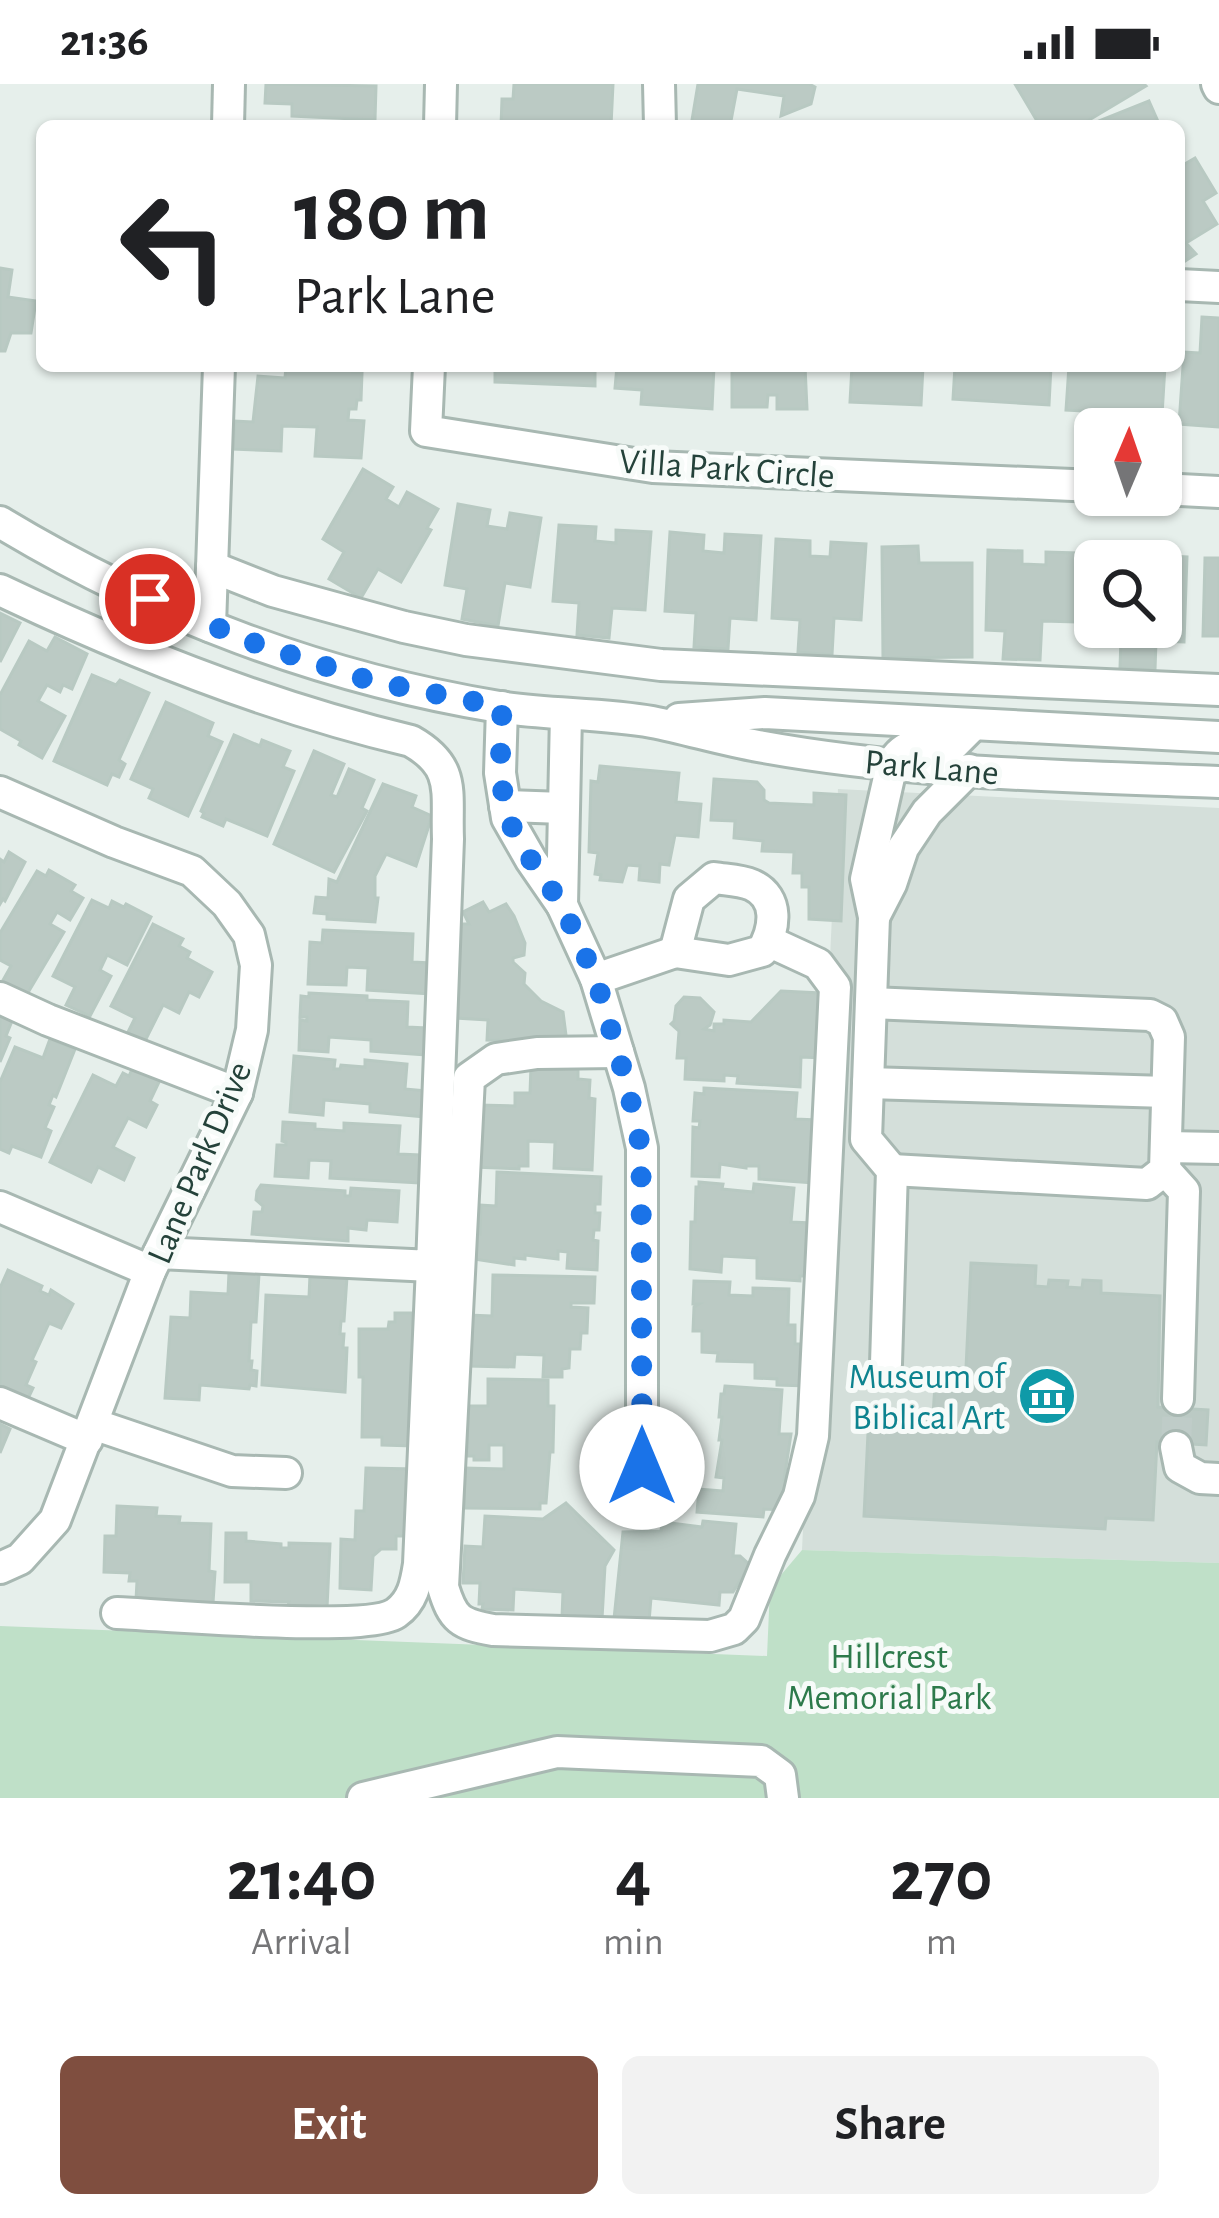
<!DOCTYPE html>
<html lang="en">
<head>
<meta charset="utf-8">
<style>
	:root { --surface:#fff; --page:#f2f2f2; --text:#202124; --muted:#757577; --accent:#7f4e3f }
	body { margin:0; font-family:"Alegreya Sans",sans-serif; background:var(--page); color:var(--text); height:100vh; display:flex; flex-direction:column; font-size:45px; white-space:nowrap }
	* { box-sizing:border-box; margin:0 }
	p { font-size:39px; color:var(--muted) }
	.icon { flex:none; width:66px; height:66px; fill:none; stroke:currentColor; stroke-width:2; stroke-linecap:round; stroke-linejoin:round }
	.map { position:relative; height:1714px; overflow:hidden }
	.details { display:flex; flex-direction:column; background:var(--surface); flex:1 }
	.details>* { flex:none }
	.guide { position:absolute; left:36px; top:36px; width:1149px; height:252px; border-radius:18px; box-shadow:0 3px 9px #0004; background:#fff; color:var(--text); overflow:hidden }
	.needle { width:78px; rotate:2deg }
	.tools { position:absolute; left:1074px; top:324px; display:grid; gap:24px }
	.tools a { display:grid; place-items:center; width:108px; height:108px; border-radius:18px; background:var(--surface); box-shadow:0 3px 9px #0004; font-size:60px }
	.pin { position:absolute; display:grid; place-items:center; width:102px; height:102px; color:#fff; margin:-51px; border:6px solid #fff; border-radius:50%; box-shadow:0 3px 12px #0007 }
	.me { position:absolute; width:132px; margin:-66px; rotate:0deg; stroke-linejoin:round; filter:drop-shadow(0 0 9px #0008) }
	.turn { display:flex; align-items:center; gap:42px; height:252px; padding:0 60px; font-size:54px }
	.turn .icon { width:156px; height:156px; stroke-width:2.5 }
	.turn b { display:block; font-size:84px; line-height:102px }
	.eta { display:flex; justify-content:space-evenly; align-items:center; height:204px; text-align:center }
	.eta b { font-size:72px; font-weight:700; line-height:84px }
	.cta { display:flex; gap:24px; margin-top:auto; padding:24px 60px }
	.cta a { flex:1; height:138px; border-radius:18px; background:var(--accent); color:#fff; font-size:48px; font-weight:700; line-height:138px; text-align:center }
	.cta a+a { background:var(--page); color:var(--text) }
	.status { display:flex; justify-content:space-between; align-items:center; height:84px; padding:0 60px; background:var(--surface); direction:ltr }
	.status svg { height:33px; fill:currentColor }
	.map>svg:first-child { display:block }
</style>
</head>
<body>
<div class="status"><b>21:36</b><svg viewBox="0 0 49 12"><path d="M0 12V9h3v3zM5 12V6h3v6zM10 12V3h3v9zM15 12V0h3v12zM26 1h20v11H26zM47 4h2v5h-2z"/></svg></div>
<div class="map">
<svg width="1219" height="1714" viewBox="0 0 1219 1714">
	<rect width="100%" height="100%" fill="#e6efeb"/>
	<polygon fill="#d4dfda" points="838,705 1219,724 1219,1479 802,1466"/>
	<polygon fill="#bfe0c8" points="802,1466 1219,1479 1219,1714 0,1714 0,1542 767,1572 770,1504"/>
	<g fill="#bbcac4" stroke="#b8c9c2" stroke-width="3">
		<polygon points="266,0 376,2 375,36 292,32 292,20 265,19"/>
		<polygon points="514,0 613,0 611,42 501,42 502,15 513,15"/>
		<polygon points="698,0 809,0 815,3 811,20 781,32 784,12 737,5 730,42 691,42"/>
		<polygon points="1015,0 1144,0 1146,2 1079,42 1040,42"/>
		<polygon points="1149,17 1160,42 1096,42 1094,39"/>
		<polygon points="1179,74 1183,81 1195,74 1216,109 1203,117 1217,140 1186,159 1196,170 1179,181"/>
		<polygon points="0,184 12,186 8,213 36,217 31,249 11,249 5,267 0,267"/>
		<polygon points="1202,233 1219,234 1219,343 1179,340 1184,268 1200,269"/>
		<polygon points="286,282 353,282 352,288 362,289 361,316 357,316 356,325 349,325 348,336 364,337 361,374 315,372 317,343 282,342 281,367 233,365 235,337 253,338 258,292 285,294"/>
		<polygon points="495,282 595,282 595,302 495,298"/>
		<polygon points="617,282 714,282 712,325 641,320 642,306 615,304"/>
		<polygon points="732,282 805,282 807,325 777,325 777,311 768,311 767,323 732,323"/>
		<polygon points="852,282 923,282 921,321 850,318"/>
		<polygon points="955,282 1051,282 1049,321 953,315"/>
		<polygon points="1069,282 1165,282 1162,331 1066,326"/>
		<polygon points="363,385 393,403 386,415 399,423 407,408 438,425 427,444 431,446 401,498 378,485 361,514 329,495 344,468 323,455"/>
		<polygon points="458,420 490,426 487,442 507,445 510,429 541,434 530,503 505,499 498,542 462,535 467,505 445,501"/>
		<polygon points="559,441 596,443 595,457 616,459 616,446 651,448 645,526 612,524 609,554 577,551 579,519 553,517"/>
		<polygon points="670,448 704,451 703,467 724,469 725,450 761,452 756,536 730,534 728,565 694,563 696,529 665,527"/>
		<polygon points="776,455 810,457 810,472 830,473 831,458 866,460 861,536 834,534 832,571 798,568 800,536 772,534"/>
		<polygon points="918,462 919,479 972,479 972,573 883,574 882,463"/>
		<polygon points="988,466 1022,467 1022,480 1046,481 1046,468 1078,469 1076,538 1042,537 1040,576 1003,575 1005,547 986,546"/>
		<polygon points="1096,467 1132,468 1131,477 1096,477"/>
		<polygon points="1151,471 1187,473 1184,558 1156,557 1155,586 1120,584 1121,554 1093,553 1095,502 1095,543 1161,543 1161,477 1151,477"/>
		<polygon points="1205,474 1219,474 1219,552 1203,552"/>
		<polygon points="0,529 20,539 0,578"/>
		<polygon points="55,553 87,570 72,605 63,601 60,608 47,601 38,617 65,632 42,674 19,661 21,657 0,645 0,611 29,557 47,567"/>
		<polygon points="92,591 116,601 120,596 149,609 119,676 125,680 119,693 112,690 107,701 54,677"/>
		<polygon points="166,618 213,639 208,652 222,658 188,732 149,714 153,705 131,695"/>
		<polygon points="234,651 260,662 262,656 290,667 283,683 294,687 267,752 226,735 223,742 202,733 204,729 201,727"/>
		<polygon points="314,667 344,680 331,711 337,713 349,685 374,696 362,724 367,727 334,788 274,760"/>
		<polygon points="600,682 679,689 676,718 701,720 698,753 675,751 669,781 660,780 659,798 639,796 640,782 627,781 622,798 600,796 601,791 595,790 598,769 589,768 591,697 598,698"/>
		<polygon points="714,695 757,698 764,706 764,716 769,719 814,721 814,709 846,711 841,837 809,835 809,803 802,803 802,789 793,789 794,768 762,767 763,757 734,754 735,737 711,736"/>
		<polygon points="383,700 416,712 412,723 432,732 416,782 386,770 375,792 375,814 378,814 375,838 327,835 327,830 314,829 316,813 328,814 329,795 337,798"/>
		<polygon points="9,768 25,778 5,817 3,815 0,820 0,775 4,778"/>
		<polygon points="49,786 75,801 71,807 83,814 70,836 57,828 50,840 64,848 26,912 2,898 11,882 0,876 0,849 37,787 46,792"/>
		<polygon points="92,816 109,824 112,817 124,823 126,820 151,833 127,881 107,871 100,886 111,892 90,932 66,921 75,903 53,892"/>
		<polygon points="483,818 489,828 506,820 514,832 525,859 524,871 513,874 513,878 525,889 524,900 541,917 563,928 567,959 487,956 488,936 456,934 459,840 469,840 463,828"/>
		<polygon points="153,840 183,855 179,862 190,868 187,874 212,888 199,913 189,908 179,929 163,921 144,959 127,950 135,934 111,922"/>
		<polygon points="323,846 413,850 412,878 431,879 430,910 367,906 368,884 347,883 346,901 308,900 310,858 322,859"/>
		<polygon points="781,907 821,909 822,974 801,973 800,1003 737,999 738,992 724,991 724,997 685,995 686,974 677,974 679,947 671,940 674,937 676,922 684,913 700,914 714,928 710,941 704,945 714,947 714,940 724,940 724,936 751,938"/>
		<polygon points="309,909 367,912 367,916 408,918 407,943 426,944 425,971 371,967 371,956 329,953 328,968 299,966 300,936 307,937 307,933 300,933 301,912 309,913"/>
		<polygon points="0,927 14,932 6,952 10,954 0,978"/>
		<polygon points="50,955 75,965 56,1013 53,1011 49,1021 54,1023 45,1044 51,1047 41,1073 12,1062 9,1069 0,1065 0,998 15,963 43,974"/>
		<polygon points="294,972 335,976 334,985 340,985 341,981 365,983 365,976 407,980 405,1005 428,1007 426,1033 370,1028 370,1020 324,1016 323,1031 290,1028"/>
		<polygon points="531,982 578,984 578,995 590,996 589,1014 595,1015 592,1086 554,1084 555,1058 528,1057 528,1082 519,1082 519,1085 474,1083 479,1021 515,1022 515,1009 530,1009"/>
		<polygon points="133,983 160,996 150,1017 157,1021 146,1043 128,1034 113,1063 134,1074 124,1096 98,1083 91,1098 50,1078 93,991 116,1002 123,989 129,992"/>
		<polygon points="704,1004 797,1009 795,1035 817,1036 813,1099 759,1095 759,1082 746,1082 746,1084 720,1080 719,1093 692,1092 693,1043 699,1044 700,1037 693,1037 695,1009 704,1010"/>
		<polygon points="283,1038 315,1040 315,1045 344,1047 344,1039 400,1042 398,1070 420,1071 419,1099 330,1094 331,1077 309,1076 308,1094 275,1092 277,1061 286,1061 286,1058 282,1057"/>
		<polygon points="497,1088 601,1093 600,1120 595,1120 595,1129 600,1129 599,1146 594,1146 593,1156 598,1157 597,1186 567,1184 568,1168 558,1167 558,1175 525,1171 525,1175 514,1174 514,1181 474,1175 476,1149 480,1150 481,1121 496,1122"/>
		<polygon points="699,1098 723,1100 722,1105 753,1108 754,1100 794,1104 791,1138 811,1139 808,1192 800,1192 800,1197 757,1194 757,1174 722,1172 721,1188 690,1185 691,1138 695,1138 696,1103 699,1103"/>
		<polygon points="261,1101 345,1107 345,1112 350,1112 351,1104 399,1107 397,1138 367,1136 366,1146 348,1144 348,1157 252,1150 254,1128 262,1128 263,1122 256,1116 257,1107"/>
		<polygon points="971,1179 1036,1182 1035,1202 1048,1203 1049,1196 1068,1197 1067,1203 1082,1204 1083,1196 1101,1197 1101,1209 1160,1212 1158,1323 1208,1326 1206,1361 1157,1358 1153,1436 1106,1434 1105,1445 864,1432 869,1328 933,1331 935,1301 954,1301 955,1284 966,1284"/>
		<polygon points="8,1186 42,1202 40,1207 49,1211 51,1206 73,1220 61,1244 49,1239 32,1276 36,1278 26,1301 33,1304 25,1321 0,1310 0,1204"/>
		<polygon points="229,1188 259,1190 256,1238 251,1238 249,1277 252,1277 251,1286 257,1287 256,1302 250,1301 249,1305 200,1301 199,1316 165,1314 171,1233 190,1234 191,1208 228,1210"/>
		<polygon points="310,1191 347,1193 344,1237 341,1237 340,1250 344,1250 343,1264 347,1264 345,1308 262,1301 266,1211 309,1213"/>
		<polygon points="493,1191 595,1193 594,1219 571,1219 571,1223 588,1224 587,1249 581,1249 580,1265 570,1265 569,1284 562,1285 562,1293 543,1293 544,1271 515,1270 514,1283 468,1282 469,1231 492,1232"/>
		<polygon points="694,1197 730,1198 729,1211 753,1212 753,1204 789,1205 788,1241 795,1241 795,1260 809,1260 808,1302 777,1301 777,1295 755,1294 755,1278 717,1277 718,1269 702,1268 702,1247 693,1247 694,1223 699,1220 693,1220"/>
		<polygon points="395,1229 412,1229 412,1240 417,1239 413,1362 382,1361 382,1353 362,1353 363,1293 359,1293 359,1245 388,1245 389,1238 395,1238"/>
		<polygon points="488,1295 548,1296 548,1322 554,1322 553,1368 550,1368 546,1419 540,1419 540,1425 464,1424 465,1384 504,1385 504,1361 489,1361 489,1376 474,1376 474,1372 467,1372 468,1322 488,1322"/>
		<polygon points="725,1302 782,1306 779,1350 791,1350 784,1396 789,1396 788,1411 782,1426 764,1425 763,1433 697,1428 699,1405 723,1407 724,1394 716,1393 722,1356 719,1356 722,1333 719,1333 721,1310 724,1310"/>
		<polygon points="0,1340 10,1345 0,1369"/>
		<polygon points="366,1384 415,1385 412,1452 396,1452 396,1465 381,1465 373,1472 371,1506 340,1504 341,1455 355,1456 356,1427 364,1427"/>
		<polygon points="566,1419 614,1466 605,1482 602,1535 562,1533 563,1508 514,1505 513,1526 482,1525 483,1520 479,1520 480,1499 463,1499 465,1462 483,1463 485,1432 543,1435"/>
		<polygon points="117,1422 157,1424 156,1432 180,1433 179,1439 211,1440 209,1487 215,1488 213,1519 136,1516 137,1497 129,1497 130,1489 104,1488 105,1452 116,1452"/>
		<polygon points="703,1437 736,1440 733,1472 740,1472 750,1481 733,1508 720,1508 719,1521 651,1514 649,1538 614,1535 623,1448 661,1447 662,1438 702,1443"/>
		<polygon points="226,1449 246,1449 246,1457 281,1460 281,1464 289,1464 289,1459 330,1460 327,1524 288,1522 289,1518 251,1517 251,1498 225,1498"/>
	</g>
	<g fill="none" stroke-linecap="round" stroke-linejoin="round">
		<polyline stroke="#bfccc8" stroke-width="30" stroke-dasharray="30 15" stroke-linecap="butt" points="1176,1363 1178,1315"/>
		<g stroke="#a8b8b2" stroke-width="36">
			<g id="minor">
				<polyline points="659,0 660,42"/>
				<polyline points="1217,0 1219,4"/>
				<polyline points="228,42 229,0"/>
				<polyline points="440,42 441,0"/>
				<polyline points="1179,201 1219,203"/>
				<polyline points="429,282 426,347 653,383 1095,402"/>
				<polyline points="1161,405 1219,408"/>
				<path d="M 0,438 C 152,530 323,594 499,623 C 549,631 602,629 652,638 C 688,645 723,656 758,662 C 910,690 1065,692 1219,698"/>
				<polyline points="212,483 273,507 404,543 466,556 661,581 1219,606"/>
				<path d="M 0,506 C 132,569 268,623 411,657 C 457,683 446,708 448,755 L 432,1182 L 159,1169"/>
				<polyline points="210,542 219,282"/>
				<polyline points="502,623 500,689 507,734 531,776 562,821 596,895 629,1004 642,1064 642,1383"/>
				<polyline points="679,635 765,629 1219,653"/>
				<polyline points="0,708 114,758 192,787 227,820 249,851 256,881 252,946 237,1009 150,1187 55,1436 20,1475 0,1484"/>
				<polyline points="505,722 563,724"/>
				<path d="M 714,794 C 726,796 740,796 752,801 C 780,814 775,845 762,867 L 729,876 L 675,868 L 689,815 Z"/>
				<polyline points="562,821 566,630"/>
				<polyline points="874,833 891,800 903,764 927,728 969,686"/>
				<polyline points="596,895 675,868"/>
				<polyline points="0,914 48,936 237,1009"/>
				<polyline points="871,919 1150,931 1162,937 1169,953 1165,1086 1147,1100 892,1086"/>
				<path d="M 618,968 L 537,969 L 496,975 L 469,994 L 443,1503 C 453,1536 460,1540 493,1546 L 710,1552 L 734,1545 L 744,1535 L 770,1471 L 799,1412 L 813,1352 L 835,903 L 818,880 L 768,857"/>
				<polyline points="868,999 1167,1008"/>
				<polyline points="1166,1063 1219,1064"/>
				<polyline points="1165,1086 1184,1107 1178,1315"/>
				<polyline points="0,1123 150,1187"/>
				<path d="M 886,1280 L 892,1086 L 866,1055 L 874,833 L 866,795 L 892,680 C 905,655 929,659 954,660 L 972,642"/>
				<polyline points="0,1319 87,1356"/>
				<polyline points="93,1340 232,1387 286,1389"/>
				<polyline points="1176,1363 1180,1383 1200,1394 1219,1395"/>
				<path d="M 117,1529 C 165,1531 367,1549 396,1529 C 413,1517 416,1499 419,1480 L 432,1182"/>
				<polyline points="363,1714 557,1668 761,1677 780,1691 783,1714"/>
			</g>
		</g>
		<use href="#minor" stroke="#fff" stroke-width="30"/>
	</g>
	<g fill="none" stroke-linecap="round" stroke-linejoin="round">
		<polyline stroke="#1a73e8" stroke-width="21" stroke-dasharray="0 37.8" points="150,515 251,558 371,597 502,623 500,689 507,734 531,776 562,821 596,895 628,1004 641,1064 642,1383"/>
	</g>
	<defs>
		<g id="museum-disc" transform="scale(3)"><circle r="9.5" fill="#0f9aa8" stroke="#f7fbf9"/><path d="M0-6L6-3V-2H-6V-3ZM-5-1h2V3h-2ZM-1-1h2V3h-2ZM3-1h2V3H3ZM-6 4H6V6H-6Z" fill="#fff"/></g>
	</defs>
	<g fill-rule="evenodd">
		<use href="#museum-disc" x="1047" y="1312"/>
	</g>
	<g text-anchor="middle" stroke-width="10" stroke-linejoin="round" paint-order="stroke">
		<g font-size="36" fill="#24423a" stroke="#f7fbf9">
			<text transform="translate(727 383) rotate(4)" y="13">Villa Park Circle</text>
			<text transform="translate(932 682) rotate(5)" y="13">Park Lane</text>
			<text transform="translate(198 1078) rotate(-67)" y="13">Lane Park Drive</text>
		</g>
		<g font-size="36" fill="#0d838f" stroke="#f7fbf9" text-anchor="end">
			<text x="1005" y="1304">Museum of<tspan x="1005" dy="41">Biblical Art</tspan></text>
		</g>
		<g font-size="36" fill="#2d7a4b" stroke="#f7fbf9">
			<text x="889" y="1584">Hillcrest<tspan x="889" dy="41">Memorial Park</tspan></text>
		</g>
	</g>
</svg>
<div class="tools">
<a><svg class="needle" viewBox="-14 -14 28 28"><path d="M0-13l5 13h-10z" fill="#e53935"/><path d="M0 13l5-13h-10z" fill="#757577"/></svg></a>
<a><svg class="icon" aria-label="search" viewBox="0 0 24 24"><circle cx="10" cy="10" r="6"/><path d="M15 15l6 6"/></svg></a>
</div>
<div class="pin" style="left:150px;top:515px;background:#d93025"><svg class="icon" aria-label="arrive" viewBox="0 0 24 24"><path d="M6 21V4h12l-3 4 3 4H6"/></svg></div>
<svg class="me" style="left:642px;top:1383px" viewBox="-20 -20 40 40"><circle r="19" fill="#fff"/><path d="M0-13L10 11 0 6-10 11z" fill="#1a73e8"/></svg>
<div class="guide">
<div class="turn"><svg class="icon" aria-label="left" viewBox="0 0 24 24"><path d="M17 20v-9H6M10 6l-5 5 5 5"/></svg><div><b>180 m</b>Park Lane</div></div>
</div>
</div>
<section class="details">
<div class="eta">
<div><b>21:40</b><p>Arrival</p></div>
<div><b>4</b><p>min</p></div>
<div><b>270</b><p>m</p></div>
</div>
<div class="cta"><a>Exit</a><a>Share</a></div>
</section>
</body>
</html>
